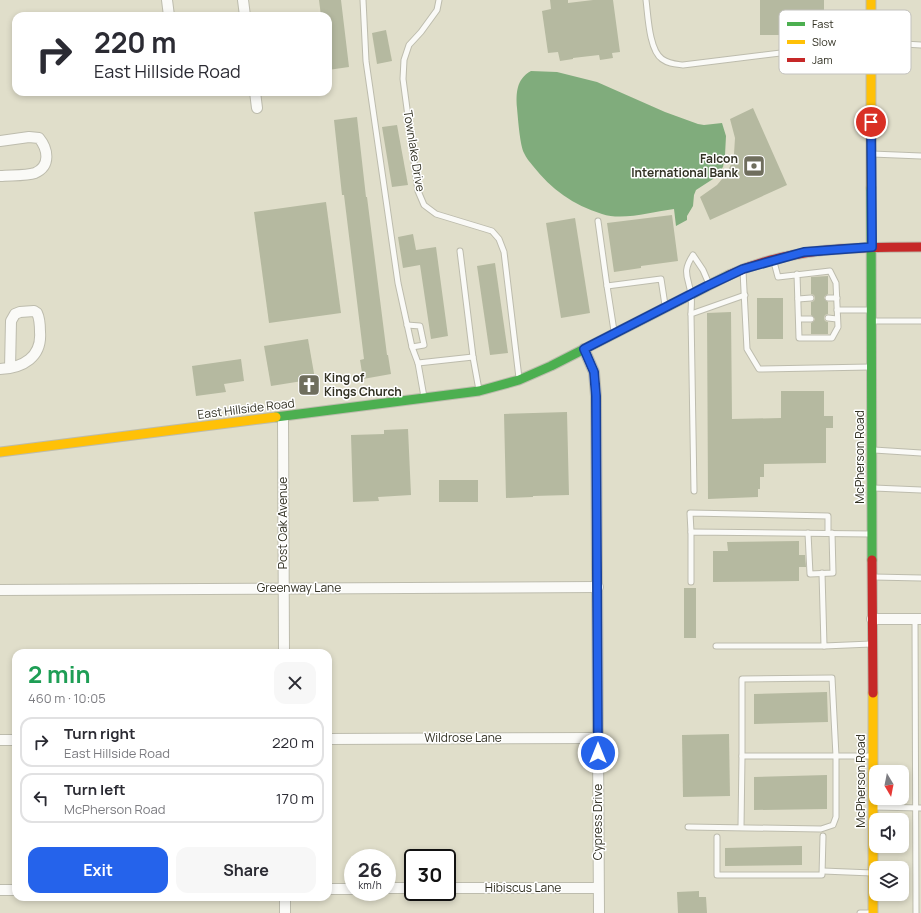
<!DOCTYPE html>
<html lang="en">
<head>
<meta charset="utf-8">
<style>
	:root { --surface:#fff; --page:#f7f7f7; --text:#2b2b33; --muted:#7c7c81; --line:#e1e1e2; --accent:#2563eb }
	body { margin:0; font-family:Manrope,sans-serif; background:var(--page); color:var(--text); height:100vh; display:flex; flex-direction:column; font-size:15px; white-space:nowrap }
	* { box-sizing:border-box; margin:0 }
	p { font-size:13px; color:var(--muted) }
	.icon { flex:none; width:22px; height:22px; fill:none; stroke:currentColor; stroke-width:2; stroke-linecap:round; stroke-linejoin:round }
	.map { position:relative; flex:1; overflow:hidden }
	.panel { position:absolute; left:12px; top:649px; width:320px; height:252px; display:flex; flex-direction:column; background:var(--surface); border-radius:12px; box-shadow:0 2px 6px #0003 }
	.panel>* { flex:none }
	.top-card { position:absolute; left:12px; top:12px; width:320px; height:84px; border-radius:12px; box-shadow:0 2px 6px #0003; background:#fff; color:var(--text); overflow:hidden }
	.needle { width:26px; rotate:170deg }
	.fabs { position:absolute; left:869px; top:765px; display:grid; gap:8px }
	.fabs a { display:grid; place-items:center; width:40px; height:40px; border-radius:8px; background:var(--surface); box-shadow:0 2px 6px #0003; font-size:20px }
	.speed { position:absolute; left:344px; top:849px; display:flex; gap:8px; font-size:20px; font-weight:700; text-align:center }
	.speed>* { display:grid; place-content:center; width:52px; height:52px; border-radius:50%; background:var(--surface); box-shadow:0 2px 6px #0003; line-height:1 }
	.speed small { font-size:10px; font-weight:400 }
	.speed .limit { border:2px solid #111; border-radius:6px; background:#fff; color:#111 }
	.pin { position:absolute; display:grid; place-items:center; width:34px; height:34px; color:#fff; margin:-17px; border:2px solid #fff; border-radius:50%; box-shadow:0 1px 4px #0007 }
	.me { position:absolute; width:44px; margin:-22px; rotate:0deg; stroke-linejoin:round; filter:drop-shadow(0 0 3px #0008) }
	.turn { display:flex; align-items:center; gap:14px; height:84px; padding:0 16px; font-size:18px }
	.turn .icon { width:52px; height:52px; stroke-width:2.5 }
	.turn b { display:block; font-size:28px; line-height:34px }
	.round { display:grid; place-items:center; flex:none; width:42px; height:42px; border-radius:12px; background:var(--page) }
	.overview { display:flex; align-items:center; justify-content:space-between; height:68px; padding:0 16px }
	h1 { font-size:24px; font-weight:700; line-height:30px; color:#1e9e55 }
	.action { display:flex; gap:8px; margin-top:auto; padding:8px 16px }
	.action a { flex:1; height:46px; border-radius:12px; background:var(--accent); color:#fff; font-size:16px; font-weight:700; line-height:46px; text-align:center }
	.action a+a { background:var(--page); color:var(--text) }
	ul { padding:0; list-style:none }
	li { display:flex; align-items:center; gap:12px; height:50px; margin:0 8px 6px; padding:0 8px; border:2px solid var(--line); border-radius:12px }
	li div { flex:1 }
	li b { display:block; font-size:15px }
	li em { font-style:normal }
	.map>svg:first-child { display:block }
</style>
</head>
<body>
<div class="map">
<svg width="921" height="913" viewBox="0 0 921 913">
	<rect width="100%" height="100%" fill="#e0deca"/>
	<path fill="#80ac7c" d="M 531,71 L 557,72 L 597,82 L 665,112 L 698,124 L 704,125 L 722,123 L 726,136 L 725,155 L 723,167 L 713,179 L 696,190 L 694,195 L 693,206 L 687,216 L 687,220 L 676,226 L 674,209 C 652,212 622,221 602,214 C 573,205 551,189 533,166 C 530,162 526,158 524,153 C 520,145 518,119 517,108 C 516,94 516,79 531,71 Z"/>
	<g fill="#b5b9a0">
		<polygon points="319,0 341,0 349,67 328,70 328,16 321,16"/>
		<polygon points="550,0 568,0 568,3 593,0 613,0 620,52 612,53 613,58 600,60 599,55 573,58 573,59 560,61 558,52 548,53 542,11 551,9"/>
		<rect x="760" y="0" width="64" height="35"/>
		<polygon points="386,30 392,61 377,64 372,33"/>
		<polygon points="753,108 787,185 710,220 700,197 717,185 727,173 731,164 734,154 735,138 730,119"/>
		<polygon points="357,117 366,197 367,197 387,355 388,355 391,374 363,379 360,360 364,359 344,195 342,195 334,120"/>
		<polygon points="397,125 408,185 392,187 382,127"/>
		<polygon points="326,202 341,313 269,323 254,212"/>
		<polygon points="672,215 678,261 641,266 641,268 614,272 607,223"/>
		<polygon points="575,218 590,313 561,318 546,223"/>
		<polygon points="413,234 416,250 436,247 448,336 431,339 420,265 403,268 398,237"/>
		<polygon points="495,263 508,353 490,355 477,266"/>
		<polygon points="828,276 828,294 825,296 824,298 828,302 828,314 825,315 824,318 825,321 828,322 828,334 811,334 811,323 814,321 815,319 811,315 811,302 814,301 815,298 814,295 811,294 811,277"/>
		<rect x="757" y="298" width="26" height="41"/>
		<polygon points="731,312 732,419 781,418 781,391 824,391 824,416 833,416 833,428 826,428 826,463 764,464 764,477 760,477 760,489 758,489 758,497 708,499 707,313"/>
		<polygon points="308,339 315,379 271,386 264,346"/>
		<polygon points="241,359 244,381 224,384 226,392 196,396 192,366"/>
		<polygon points="567,412 569,495 533,496 533,497 506,498 504,414"/>
		<polygon points="408,429 411,495 378,497 379,501 353,502 351,435 384,434 384,430"/>
		<rect x="439" y="480" width="39" height="22"/>
		<polygon points="799,541 799,555 805,555 806,567 799,567 799,581 713,582 713,551 728,551 727,542"/>
		<rect x="684" y="588" width="12" height="50"/>
		<polygon points="827,692 828,722 754,724 754,694"/>
		<polygon points="729,734 730,796 683,797 682,735"/>
		<polygon points="827,775 827,809 754,810 754,777"/>
		<polygon points="802,846 802,865 725,866 725,848"/>
		<polygon points="699,891 699,897 706,897 707,913 678,913 677,892"/>
	</g>
	<g fill="none" stroke-linecap="round" stroke-linejoin="round">
		<g stroke="#bdbcad" stroke-width="7">
			<g id="lane">
				<polyline points="363,0 366,61 398,283 412,347 418,363 424,397"/>
				<polyline points="439,0 437,10 421,32 409,45 404,60 403,79 418,191 424,205 436,214 492,231 499,239 504,252 519,378"/>
				<path d="M 646,0 C 648,15 649,50 662,59 C 669,64 675,64 683,65 L 871,42 L 921,45"/>
				<polyline points="872,154 921,156"/>
				<polyline points="598,221 607,286 661,279 665,305"/>
				<polyline points="460,251 473,357 479,390"/>
				<polyline points="774,262 778,277 830,271 836,283 838,327 832,338 799,338 797,274"/>
				<polyline points="743,271 747,349 759,369 870,367"/>
				<polyline points="607,286 614,331"/>
				<polyline points="828,298 837,298"/>
				<polyline points="798,299 811,298"/>
				<polyline points="837,310 871,310"/>
				<path d="M 691,314 C 691,308 692,301 691,295 C 689,277 681,273 693,255 L 703,270 L 709,284"/>
				<polyline points="828,318 837,319"/>
				<polyline points="799,319 811,319"/>
				<polyline points="874,321 921,321"/>
				<polyline points="407,325 420,326 424,345 412,347"/>
				<polyline points="418,363 473,357"/>
				<polyline points="874,450 921,453"/>
				<polyline points="874,488 921,490"/>
				<polyline points="694,491 691,314 745,295"/>
				<polyline points="691,532 690,513 828,516 828,533"/>
				<polyline points="808,533 810,574 833,573 832,533"/>
				<polyline points="822,573 824,646 871,644"/>
				<polyline points="874,577 921,578"/>
				<polyline points="691,582 691,532 871,534"/>
				<polyline points="915,619 916,913"/>
				<polyline points="716,646 824,646"/>
				<polyline points="874,807 921,808"/>
				<polyline points="688,827 821,829 833,825 836,817 836,756 832,678 742,679 742,756 872,756"/>
				<polyline points="741,827 742,756"/>
				<polyline points="717,837 717,875 822,875 823,836"/>
				<polyline points="823,871 872,873"/>
				<polyline points="860,913 872,913"/>
			</g>
		</g>
		<g stroke="#bdbcad" stroke-width="12">
			<g id="street">
				<polyline points="167,0 169,16"/>
				<polyline points="243,0 245,16"/>
				<polyline points="255,92 257,108"/>
				<path d="M 0,141 L 29,137 L 39,138 C 48,149 51,166 35,173 C 26,176 10,175 0,176"/>
				<polyline points="584,349 594,372 596,396 599,913"/>
				<path d="M 0,369 C 23,368 42,357 40,332 C 40,325 40,319 37,313 L 34,311 L 20,312 L 15,314 L 11,321 L 10,368"/>
				<polyline points="283,417 284,653"/>
				<polyline points="0,590 598,587"/>
				<polyline points="872,619 921,619"/>
				<polyline points="328,739 597,738"/>
				<polyline points="0,740 16,740"/>
				<polyline points="387,888 413,888"/>
				<polyline points="447,888 598,888"/>
				<polyline points="328,889 353,889"/>
				<polyline points="0,890 16,890"/>
				<polyline points="285,897 285,913"/>
			</g>
		</g>
		<g stroke="#bdbcad" stroke-width="11">
			<g id="fast">
				<polyline points="871,188 872,560"/>
				<polyline points="276,417 479,391 519,380 551,366 729,275"/>
			</g>
		</g>
		<g stroke="#bdbcad" stroke-width="11">
			<g id="slow">
				<polyline points="871,0 871,188"/>
				<polyline points="0,452 276,417"/>
				<polyline points="873,693 873,913"/>
			</g>
		</g>
		<g stroke="#bdbcad" stroke-width="11">
			<g id="jam">
				<path d="M 729,275 C 790,247 855,247 921,247"/>
				<polyline points="872,560 873,693"/>
			</g>
		</g>
		<use href="#lane" stroke="#fafaf7" stroke-width="5"/>
		<use href="#street" stroke="#fafaf7" stroke-width="10"/>
		<use href="#fast" stroke="#4caf50" stroke-width="9"/>
		<use href="#slow" stroke="#ffc107" stroke-width="9"/>
		<use href="#jam" stroke="#c62828" stroke-width="9"/>
	</g>
	<g fill="none" stroke-linecap="round" stroke-linejoin="round">
		<g stroke="#184099" stroke-width="10">
			<polyline id="route" points="598,753 596,396 594,372 584,349 707,286 743,269 804,252 872,247 871,122"/>
		</g>
		<use href="#route" stroke="#2563eb" stroke-width="7"/>
	</g>
	<defs>
		<g id="bank-square" transform="scale(1.15)"><rect x="-9" y="-9" width="18" height="18" rx="4" fill="#6f6e5d" stroke="#fff"/><path d="M-6-4H6V4H-6ZM0-2.3a2.3 2.3 0 1 0 0 4.6a2.3 2.3 0 1 0 0-4.6Z" fill="#fff"/></g>
		<g id="church-square" transform="scale(1.15)"><rect x="-9" y="-9" width="18" height="18" rx="4" fill="#6f6e5d" stroke="#fff"/><path d="M-1.2-6h2.4v3.5h3.3v2.4h-3.3V6h-2.4V-.1h-3.3v-2.4h3.3Z" fill="#fff"/></g>
	</defs>
	<g fill-rule="evenodd">
		<use href="#bank-square" x="754" y="166"/>
		<use href="#church-square" x="309" y="385"/>
	</g>
	<g text-anchor="middle" stroke-width="3" stroke-linejoin="round" paint-order="stroke">
		<g font-size="12" fill="#323123" stroke="#fff">
			<text transform="translate(414 151) rotate(81)" y="4">Townlake Drive</text>
			<text transform="translate(246 409) rotate(-7)" y="4">East Hillside Road</text>
			<text transform="translate(860 457) rotate(-90)" y="4">McPherson Road</text>
			<text transform="translate(283 523) rotate(-90)" y="4">Post Oak Avenue</text>
			<text x="299" y="592">Greenway Lane</text>
			<text x="463" y="742">Wildrose Lane</text>
			<text transform="translate(861 781) rotate(-90)" y="4">McPherson Road</text>
			<text transform="translate(598 822) rotate(-90)" y="4">Cypress Drive</text>
			<text x="523" y="892">Hibiscus Lane</text>
		</g>
		<g font-size="12" font-weight="bold" fill="#323123" stroke="#fff" text-anchor="end">
			<text x="738" y="163">Falcon<tspan x="738" dy="14">International Bank</tspan></text>
			<text x="324" y="382" text-anchor="start">King of<tspan x="324" dy="14">Kings Church</tspan></text>
		</g>
	</g>
	<rect x="779" y="10" width="132" height="64" rx="6" fill="#fff" stroke="#c2c1bd" stroke-width="1"/>
	<rect x="787" y="22" width="18" height="4" fill="#4caf50"/>
	<rect x="787" y="40" width="18" height="4" fill="#ffc107"/>
	<rect x="787" y="58" width="18" height="4" fill="#c62828"/>
	<g font-size="11" fill="#323123">
		<text x="812" y="28">Fast</text>
		<text x="812" y="46">Slow</text>
		<text x="812" y="64">Jam</text>
	</g>
</svg>
<div class="fabs">
<a><svg class="needle" viewBox="-14 -14 28 28"><path d="M0-13l5 13h-10z" fill="#e53935"/><path d="M0 13l5-13h-10z" fill="#7c7c81"/></svg></a>
<a><svg class="icon" aria-label="sound" viewBox="0 0 24 24"><path d="M4 9h4l5-4v14l-5-4H4zM17 9q2 3 0 6"/></svg></a>
<a><svg class="icon" aria-label="layers" viewBox="0 0 24 24"><path d="M12 4l9 5-9 5-9-5zM3 14l9 5 9-5"/></svg></a>
</div>
<div class="speed"><div>26<small>km/h</small></div><div class="limit">30</div></div>
<div class="pin" style="left:871px;top:122px;background:#d93025"><svg class="icon" aria-label="arrive" viewBox="0 0 24 24"><path d="M6 21V4h12l-3 4 3 4H6"/></svg></div>
<svg class="me" style="left:598px;top:753px" viewBox="-20 -20 40 40"><circle r="17" fill="#2563eb" stroke="#fff" stroke-width="3"/><path d="M0-11L8 9 0 5-8 9z" fill="#fff"/></svg>
<div class="top-card">
<div class="turn"><svg class="icon" aria-label="right" viewBox="0 0 24 24"><path d="M7 20v-9h11M14 6l5 5-5 5"/></svg><div><b>220 m</b>East Hillside Road</div></div>
</div>
<section class="panel">
<div class="overview"><div><h1>2 min</h1><p>460 m · 10:05</p></div><a class="round"><svg class="icon" aria-label="close" viewBox="0 0 24 24"><path d="M6 6l12 12M18 6L6 18"/></svg></a></div>
<ul>
<li><svg class="icon" aria-label="right" viewBox="0 0 24 24"><path d="M7 20v-9h11M14 6l5 5-5 5"/></svg><div><b>Turn right</b><p>East Hillside Road</p></div><em>220 m</em></li>
<li><svg class="icon" aria-label="left" viewBox="0 0 24 24"><path d="M17 20v-9H6M10 6l-5 5 5 5"/></svg><div><b>Turn left</b><p>McPherson Road</p></div><em>170 m</em></li>
</ul>
<div class="action"><a>Exit</a><a>Share</a></div>
</section>
</div>
</body>
</html>
